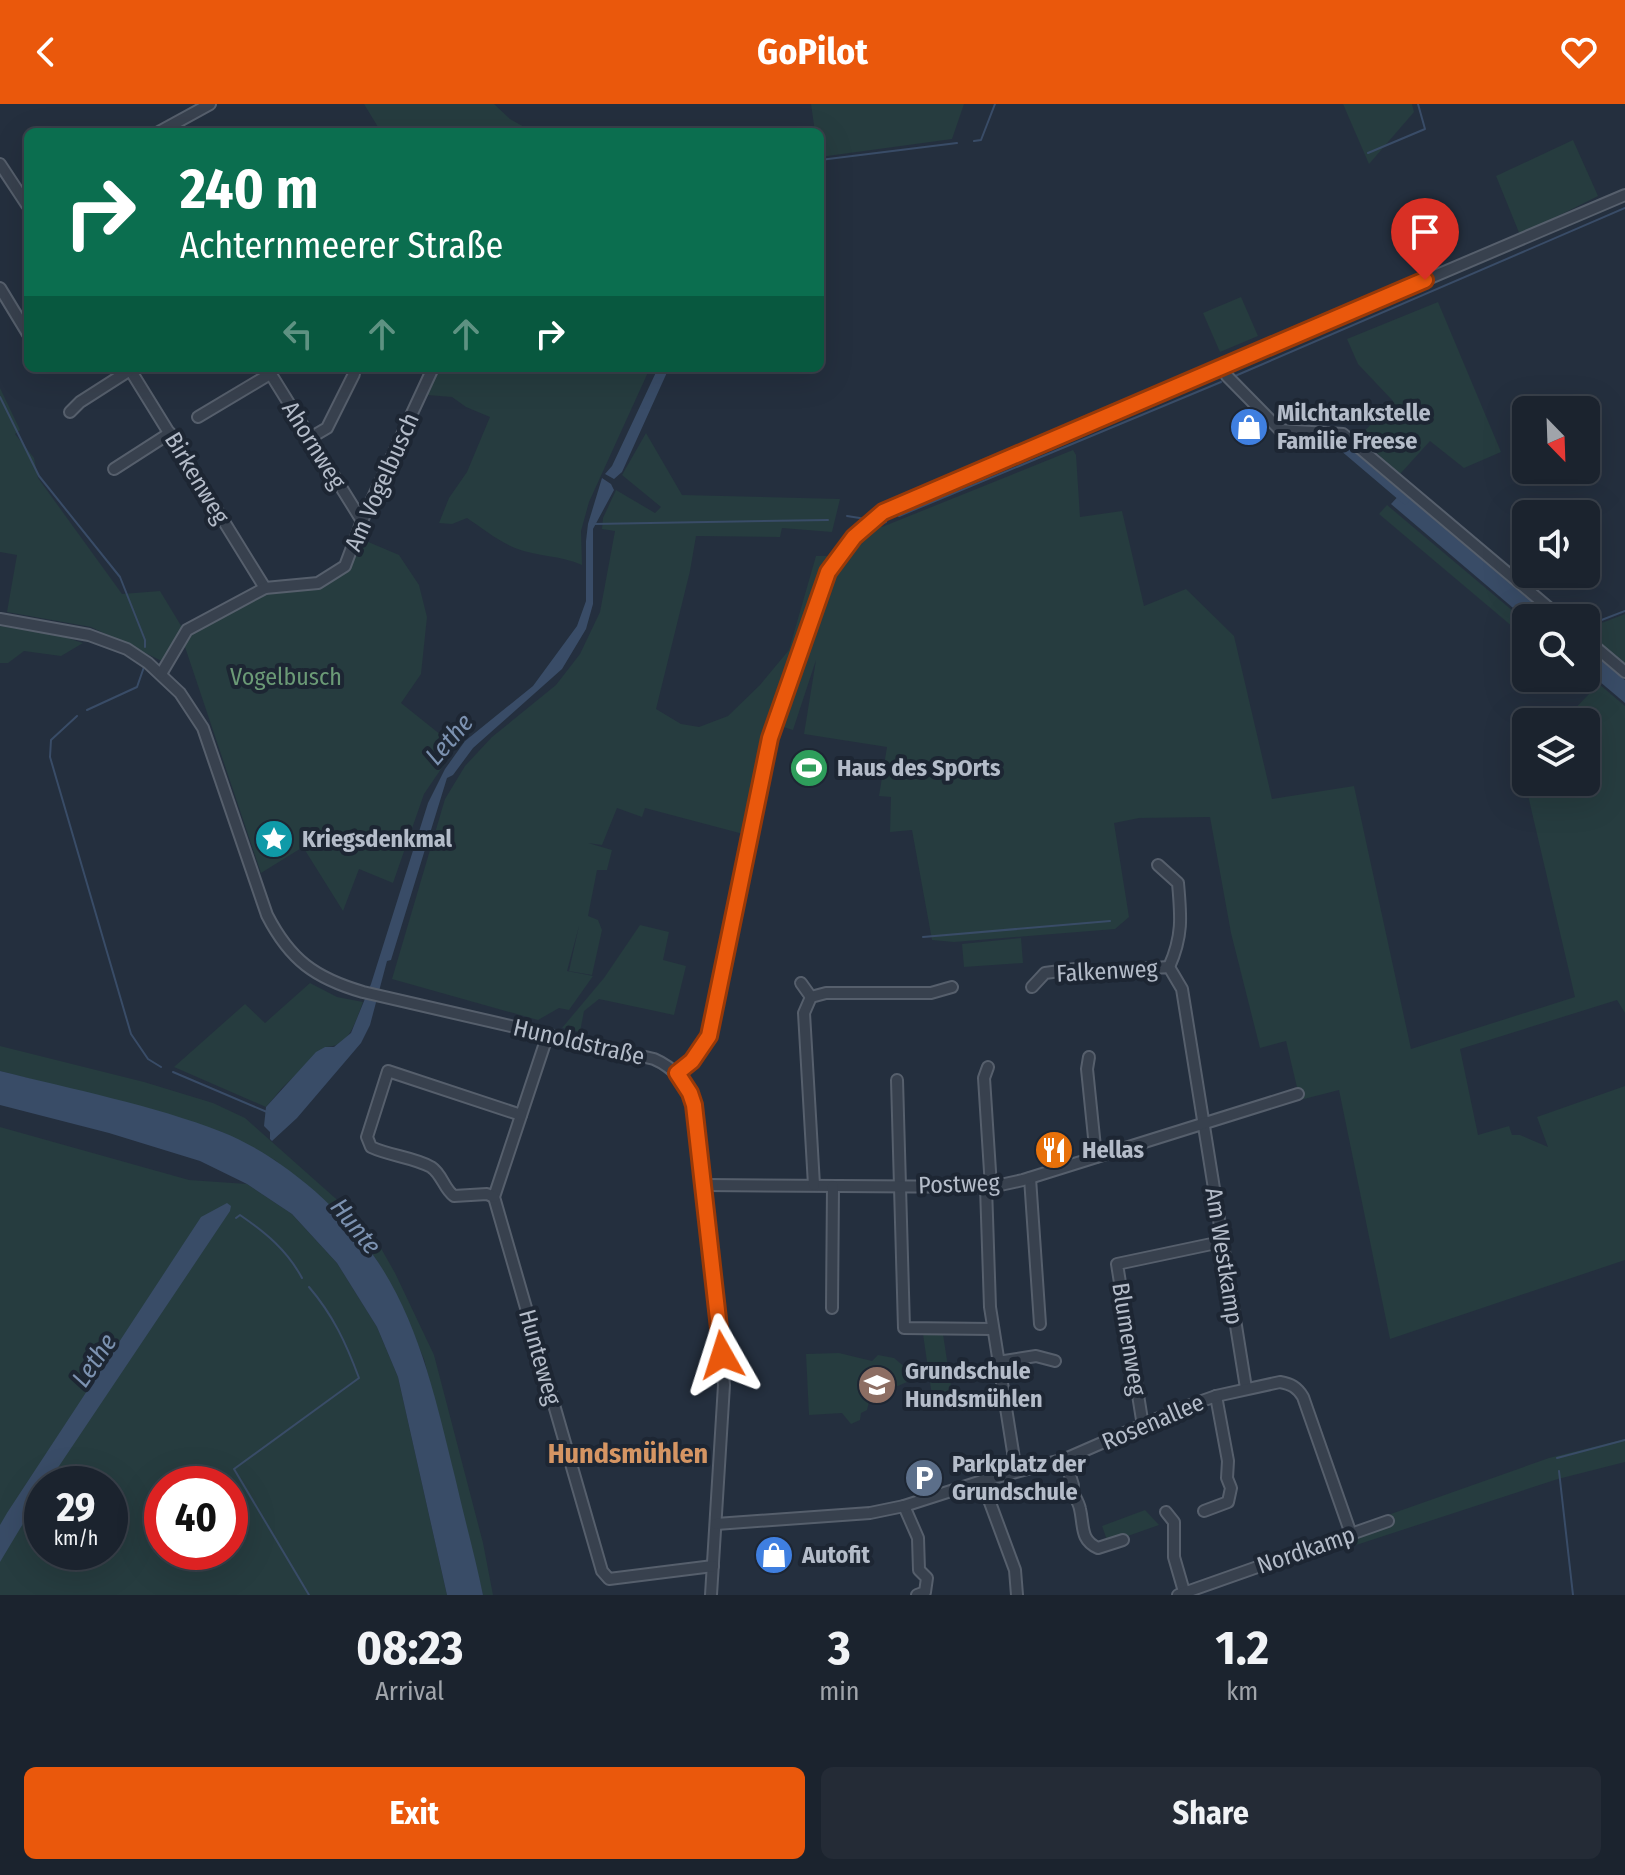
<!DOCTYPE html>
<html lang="en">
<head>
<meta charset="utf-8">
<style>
	:root { --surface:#1b232e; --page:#242b36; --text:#f1f3f6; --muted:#a0a4aa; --line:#39404a; --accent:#ea580c }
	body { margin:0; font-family:"Fira Sans Condensed",sans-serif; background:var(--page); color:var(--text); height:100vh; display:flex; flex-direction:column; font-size:30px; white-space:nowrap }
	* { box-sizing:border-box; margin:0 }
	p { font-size:26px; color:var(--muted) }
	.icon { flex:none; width:44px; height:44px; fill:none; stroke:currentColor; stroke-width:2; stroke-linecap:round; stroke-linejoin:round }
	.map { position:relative; height:1491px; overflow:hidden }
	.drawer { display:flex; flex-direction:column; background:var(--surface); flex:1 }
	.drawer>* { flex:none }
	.top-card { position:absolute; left:24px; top:24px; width:800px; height:244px; border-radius:12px; box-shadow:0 8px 32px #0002,0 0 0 2px var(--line); background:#0b6e4f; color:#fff; overflow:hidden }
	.needle { width:52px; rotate:157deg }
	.tools { position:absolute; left:1512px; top:292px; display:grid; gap:16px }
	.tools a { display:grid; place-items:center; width:88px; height:88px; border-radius:12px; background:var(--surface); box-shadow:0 8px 32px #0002,0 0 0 2px var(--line); font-size:40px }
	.speed { position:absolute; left:24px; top:1362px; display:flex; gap:16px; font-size:40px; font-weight:700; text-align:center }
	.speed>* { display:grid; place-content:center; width:104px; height:104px; border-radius:50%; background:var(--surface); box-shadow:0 8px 32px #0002,0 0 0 2px var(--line); line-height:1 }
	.speed small { font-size:20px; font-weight:400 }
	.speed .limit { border:12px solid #d22; background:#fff; color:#111 }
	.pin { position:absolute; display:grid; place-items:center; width:68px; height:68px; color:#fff; margin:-82px -34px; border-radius:50% 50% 50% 0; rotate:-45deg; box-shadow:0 0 8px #0007 }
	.pin .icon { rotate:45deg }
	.me { position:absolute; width:88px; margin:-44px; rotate:354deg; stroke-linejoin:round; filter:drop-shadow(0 0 6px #0008) }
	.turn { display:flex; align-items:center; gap:28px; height:168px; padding:0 24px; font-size:36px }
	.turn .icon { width:104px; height:104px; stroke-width:2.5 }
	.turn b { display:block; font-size:56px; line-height:68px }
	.lanes { display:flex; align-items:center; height:76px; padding:0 24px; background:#0003; justify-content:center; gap:40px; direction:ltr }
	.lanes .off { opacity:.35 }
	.eta { display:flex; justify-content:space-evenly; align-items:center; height:136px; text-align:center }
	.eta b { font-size:48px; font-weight:700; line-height:56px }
	.primary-button { display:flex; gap:16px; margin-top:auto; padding:16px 24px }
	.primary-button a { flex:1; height:92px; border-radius:12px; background:var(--accent); color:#fff; font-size:32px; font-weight:700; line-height:92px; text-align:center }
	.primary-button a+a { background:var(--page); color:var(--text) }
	header { display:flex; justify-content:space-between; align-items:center; height:104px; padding:0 24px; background:var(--accent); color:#fff; font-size:36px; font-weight:700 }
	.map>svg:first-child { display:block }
</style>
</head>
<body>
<header><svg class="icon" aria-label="back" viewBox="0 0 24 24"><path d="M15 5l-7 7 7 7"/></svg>GoPilot<svg class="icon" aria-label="heart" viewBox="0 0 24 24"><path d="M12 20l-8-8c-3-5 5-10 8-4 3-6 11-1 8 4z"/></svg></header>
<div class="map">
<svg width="1625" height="1491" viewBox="0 0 1625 1491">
	<rect width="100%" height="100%" fill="#242f3e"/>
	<g fill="#263c3f" fill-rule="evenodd">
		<polygon points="364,0 494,0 510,15 533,28 381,28"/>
		<polygon points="811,0 964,0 952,35 820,53 820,28 815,28"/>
		<polygon points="1343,0 1412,0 1414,8 1369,60"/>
		<polygon points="1573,36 1598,92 1520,131 1496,72"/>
		<polygon points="1241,193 1258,232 1220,248 1203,209"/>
		<polygon points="1438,198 1501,348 1464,364 1430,337 1400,370 1359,333 1393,297 1358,260 1347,235"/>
		<path d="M 426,264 L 650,264 L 589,398 L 581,427 L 582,461 C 560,451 538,453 515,444 C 498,437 482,424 467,414 L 452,420 L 439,419 L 449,394 L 467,368 L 490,313 L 466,303 L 452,293 L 427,291 Z"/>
		<polygon points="0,284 20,326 15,330 34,354 38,374 122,490 160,487 183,525 164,558 91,523 7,508 17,451 0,448"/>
		<polygon points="646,329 682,391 840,395 832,428 782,424 780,433 696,432 690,467 656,605 681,620 699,623 728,612 760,581 789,546 816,452 827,452 826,464 766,634 747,731 645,704 642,713 617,704 602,741 588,739 612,746 607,766 597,766 588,812 598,816 602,826 592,871 569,867 579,822 567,867 593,872 569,906 559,904 538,916 392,875 445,695 465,662 492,633 556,581 580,550 600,508 615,427 602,425 603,414 616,386 655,409 661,403 622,371"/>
		<polygon points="1073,346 1076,351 1080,413 1122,407 1144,502 1186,485 1234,532 1272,695 1354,682 1411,945 1575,893 1520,657 1526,651 1526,678 1586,678 1586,618 1562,618 1590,589 1573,574 1586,574 1586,569 1625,602 1625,909 1617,896 1460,945 1478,1031 1509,1022 1512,1031 1520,1031 1548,1043 1537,1013 1625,982 1625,1156 1390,1235 1339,986 1300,996 1286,937 1260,944 1231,829 1210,713 1139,714 1114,719 1129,813 1115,825 954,838 932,836 912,726 890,728 891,693 879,692 887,643 804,630 816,556 793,626 780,622 832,468 856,435 873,421 882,423"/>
		<polygon points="1387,401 1526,518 1526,534 1379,410"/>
		<polygon points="359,434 399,451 419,481 427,513 421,570 401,599 456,643 424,690 393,779 359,765 343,807 303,743 261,769 184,540 189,528 261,486 319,481 345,465"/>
		<polygon points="1625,510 1625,563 1586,525"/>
		<polygon points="0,522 61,532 83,539 61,552 24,547 8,559 0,559"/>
		<polygon points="640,821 669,828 663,856 686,862 674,911 599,895 584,907 580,928 562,924 604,874"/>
		<polygon points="1021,834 1023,859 964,863 962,840"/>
		<path d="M 310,879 L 337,893 L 363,898 C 355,918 350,943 325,943 L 283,983 L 266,1003 L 174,963 L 245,900 L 265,919 Z"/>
		<polygon points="0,942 144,978 213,999 245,1014 352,1109 378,1139 395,1169 434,1251 483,1439 493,1491 483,1491 424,1255 397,1194 378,1158 358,1133 329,1102 276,1057 222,1028 150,1006 0,967"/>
		<path d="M 0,1023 L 189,1076 L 247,1080 L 292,1110 L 337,1159 L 377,1223 L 398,1273 L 447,1491 L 0,1491 ZM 42,1380 L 110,1380 L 110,1448 L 42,1448 ZM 162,1380 L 230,1380 L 230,1448 L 162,1448 Z"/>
		<polygon points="923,1230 943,1230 953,1296 933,1299"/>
		<polygon points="839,1249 872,1257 878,1251 894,1254 906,1264 907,1278 898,1282 889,1280 871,1290 867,1306 861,1309 860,1316 851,1320 842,1309 809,1311 806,1250"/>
		<polygon points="1625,1335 1625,1358 1558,1375 1347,1444 1345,1436 1390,1419 1388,1411 1549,1354"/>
		<polygon points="1145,1406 1159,1421 1108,1439 1102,1422"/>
	</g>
	<g fill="#394c67">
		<polygon points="658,264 669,264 622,368 614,375 605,370 612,362"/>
		<polygon points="602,374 611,380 614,386 593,425 593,500 586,525 562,565 473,644 453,671 447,674 391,856 387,857 370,921 361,939 297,1014 272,1037 270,1035 270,1028 264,1022 266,1003 316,948 325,943 334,943 351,929 371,880 428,699 445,665 465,637 533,582 577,522 586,497 586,437 588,420"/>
		<polygon points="1403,387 1552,514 1526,515 1391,400"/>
		<polygon points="1586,543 1625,576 1625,599 1586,566"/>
		<path d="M 0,967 C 71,985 153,1001 222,1028 C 280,1051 343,1105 378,1158 C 420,1221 437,1300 455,1373 C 464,1413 475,1452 483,1491 L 447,1491 L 398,1273 L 377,1223 L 337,1159 L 292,1110 L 247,1080 L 200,1057 L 109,1029 L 0,1001 Z"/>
		<polygon points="227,1099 231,1102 230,1107 47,1380 42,1380 42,1388 0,1458 0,1421 7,1409 201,1113"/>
	</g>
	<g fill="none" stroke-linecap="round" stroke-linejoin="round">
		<g stroke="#394c67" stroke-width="2">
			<polyline points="974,37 981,36 995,0"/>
			<polyline points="1368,49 1425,25 1418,0"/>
			<polyline points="820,56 957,39"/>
			<polyline points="1235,272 1625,104"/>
			<polyline points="0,293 39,372 120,473 145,536 145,543"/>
			<polyline points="847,412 866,415"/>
			<polyline points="899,412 1221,278"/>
			<polyline points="593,420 828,416"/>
			<polyline points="880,420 886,418"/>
			<polyline points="1586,522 1625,507"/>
			<polyline points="87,606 137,583 144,563"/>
			<polyline points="77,612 51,636 50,653 131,930 148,955 161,963"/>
			<polyline points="923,833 1110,817"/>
			<polyline points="173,968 267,1008"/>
			<path d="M 236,1114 L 240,1111 C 266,1129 287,1146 302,1174"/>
			<path d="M 309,1183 C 333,1211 346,1239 359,1274 L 234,1365 L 309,1491"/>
			<polyline points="1557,1354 1625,1336"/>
			<polyline points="1559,1367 1573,1491"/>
		</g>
		<polyline stroke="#394c67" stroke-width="8" points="1345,345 1405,396"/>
		<g stroke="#565f6c" stroke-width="14">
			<g id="minor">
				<polyline points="159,28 210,0"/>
				<polyline points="0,60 27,101"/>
				<polyline points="0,184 28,230"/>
				<polyline points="1222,262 1227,272 1280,326 1343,330 1561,514"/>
				<polyline points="129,264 265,484"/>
				<polyline points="267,264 362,417"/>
				<polyline points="70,308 80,298 130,266"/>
				<polyline points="198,313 270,270"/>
				<polyline points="310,334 327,324 354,270"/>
				<polyline points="114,365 170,329"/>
				<path d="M 0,515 L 89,531 L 127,545 L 148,559 L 180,589 L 203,624 L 267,811 C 290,856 315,874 363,888 L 654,955 C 675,964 687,979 694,1001 L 724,1281 L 711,1491"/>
				<polyline points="1586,535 1625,568"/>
				<polyline points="161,570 187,526 265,484 318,479 345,462 362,417 433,264"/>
				<path d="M 1158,761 L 1178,779 C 1181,812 1183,832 1169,863"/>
				<polyline points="801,879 811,893"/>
				<polyline points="1032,883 1045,869 1075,865 1092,868 1169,863 1182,885 1246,1284"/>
				<polyline points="548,930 494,1093 602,1467 609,1475 713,1462"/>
				<polyline points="1089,953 1087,965 1096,1053"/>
				<polyline points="988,963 984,974 991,1083"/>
				<polyline points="677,969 692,957 709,932 770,634 828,468 854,433 873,416 883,408 920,391 1625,91"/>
				<polyline points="897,976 904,1224 992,1225"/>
				<polyline points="1030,1074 1040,1220"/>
				<polyline points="704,1081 991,1083 1023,1076 1298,990"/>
				<polyline points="814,1081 804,909 811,893 826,889 931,889 952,883"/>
				<polyline points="986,1083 990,1203 1016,1367"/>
				<path d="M 494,1093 L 487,1090 L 454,1092 C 444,1085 442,1070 431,1063 C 413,1053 390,1052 371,1043 L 367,1033 L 388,967 L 521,1011"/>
				<polyline points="832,1204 833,1082"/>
				<polyline points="998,1258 1036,1252 1055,1257"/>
				<polyline points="1143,1322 1117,1160 1221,1138"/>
				<path d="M 1065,1355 L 1073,1381 L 1072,1387 C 1075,1393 1079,1399 1080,1405 C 1084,1422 1080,1436 1098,1444 L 1123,1436"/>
				<polyline points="982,1377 1015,1466 1017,1491"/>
				<polyline points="904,1402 918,1434 919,1466 927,1474 925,1488 917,1491"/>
				<polyline points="1204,1407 1228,1398 1231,1384 1227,1374 1228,1357 1216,1292"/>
				<polyline points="1166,1408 1174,1418 1174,1453 1185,1491"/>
				<path d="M 716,1420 L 870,1409 L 904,1402 L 982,1377 L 1065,1355 L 1182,1304 L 1216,1292 L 1280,1278 C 1291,1280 1297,1283 1303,1293 L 1351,1430"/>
				<polyline points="1178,1491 1388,1417"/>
			</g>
		</g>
		<use href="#minor" stroke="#38414e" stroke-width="10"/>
	</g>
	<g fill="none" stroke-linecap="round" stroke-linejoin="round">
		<g stroke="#983908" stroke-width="20">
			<polyline id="route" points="722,1251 694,1001 690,989 677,969 692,957 709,932 770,634 828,468 854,433 883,408 1425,176"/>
		</g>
		<use href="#route" stroke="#ea580c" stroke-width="14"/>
	</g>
	<defs>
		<g id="shop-disc" transform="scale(2)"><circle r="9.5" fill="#3f7fe0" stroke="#1d2633"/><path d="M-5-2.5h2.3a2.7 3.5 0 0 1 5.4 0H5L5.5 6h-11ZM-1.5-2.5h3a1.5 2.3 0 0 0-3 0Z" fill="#fff"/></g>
		<g id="stadium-disc" transform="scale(2)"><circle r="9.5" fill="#2e9e5b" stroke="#1d2633"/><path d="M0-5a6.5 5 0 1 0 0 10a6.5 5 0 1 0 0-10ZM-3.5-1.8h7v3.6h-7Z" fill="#fff"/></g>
		<g id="sight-disc" transform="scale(2)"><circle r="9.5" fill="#0f9aa8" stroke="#1d2633"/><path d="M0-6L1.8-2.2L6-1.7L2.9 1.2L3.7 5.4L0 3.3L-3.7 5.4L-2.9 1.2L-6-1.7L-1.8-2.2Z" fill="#fff"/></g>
		<g id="restaurant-disc" transform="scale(2)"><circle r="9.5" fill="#e8710a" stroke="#1d2633"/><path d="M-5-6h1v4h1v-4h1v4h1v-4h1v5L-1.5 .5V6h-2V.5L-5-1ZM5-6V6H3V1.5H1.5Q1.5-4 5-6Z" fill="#fff"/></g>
		<g id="school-disc" transform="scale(2)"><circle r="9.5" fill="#8d6e63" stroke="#1d2633"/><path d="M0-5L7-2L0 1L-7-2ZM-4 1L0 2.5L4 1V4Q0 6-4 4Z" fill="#fff"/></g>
		<g id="parking-disc" transform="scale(2)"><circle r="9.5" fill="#5c6f8a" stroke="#1d2633"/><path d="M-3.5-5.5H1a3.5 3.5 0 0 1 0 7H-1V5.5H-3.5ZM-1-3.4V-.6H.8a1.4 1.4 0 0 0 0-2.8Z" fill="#fff"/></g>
	</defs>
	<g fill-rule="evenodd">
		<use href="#shop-disc" x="1249" y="323"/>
		<use href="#stadium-disc" x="809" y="664"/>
		<use href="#sight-disc" x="274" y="735"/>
		<use href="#restaurant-disc" x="1054" y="1046"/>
		<use href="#school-disc" x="877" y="1281"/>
		<use href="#parking-disc" x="924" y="1374"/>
		<use href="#shop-disc" x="774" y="1451"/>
	</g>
	<g text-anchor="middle" stroke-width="8" stroke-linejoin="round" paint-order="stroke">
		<g font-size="24" font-weight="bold" fill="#b4bcc9" stroke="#1d2633" text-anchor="start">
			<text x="1277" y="317">Milchtankstelle<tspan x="1277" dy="28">Familie Freese</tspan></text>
			<text x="837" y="672">Haus des SpOrts</text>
			<text x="302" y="743">Kriegsdenkmal</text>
			<text x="1082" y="1054">Hellas</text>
			<text x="905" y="1275">Grundschule<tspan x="905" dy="28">Hundsmühlen</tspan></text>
			<text x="952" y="1368">Parkplatz der<tspan x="952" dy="28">Grundschule</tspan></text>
			<text x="802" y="1459">Autofit</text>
		</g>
		<g font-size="24" fill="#b4bcc9" stroke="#1d2633">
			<text transform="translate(314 341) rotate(58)" y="8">Ahornweg</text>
			<text transform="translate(197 374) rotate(59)" y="8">Birkenweg</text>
			<text transform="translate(382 378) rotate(-66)" y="8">Am Vogelbusch</text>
			<text transform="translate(1107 867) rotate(-3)" y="8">Falkenweg</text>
			<text transform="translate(579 938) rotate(13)" y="8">Hunoldstraße</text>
			<text transform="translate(959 1080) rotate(-2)" y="8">Postweg</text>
			<text transform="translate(1224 1152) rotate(81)" y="8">Am Westkamp</text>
			<text transform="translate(1129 1235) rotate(81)" y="8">Blumenweg</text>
			<text transform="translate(540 1253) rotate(74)" y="8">Hunteweg</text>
			<text transform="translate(1153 1318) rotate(-23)" y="8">Rosenallee</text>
			<text transform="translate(1306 1446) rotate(-19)" y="8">Nordkamp</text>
		</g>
		<g font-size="24" fill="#6b9a76" stroke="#1d2633">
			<text x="286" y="581">Vogelbusch</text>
		</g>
		<g font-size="26" font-style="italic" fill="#7c92b1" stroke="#1d2633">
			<text transform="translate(449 635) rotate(-49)" y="9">Lethe</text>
			<text transform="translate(356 1122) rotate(51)" y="9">Hunte</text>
			<text transform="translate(94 1256) rotate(-56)" y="9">Lethe</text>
		</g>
		<g font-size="28" font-weight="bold" fill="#d59563" stroke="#1d2633">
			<text x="628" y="1359">Hundsmühlen</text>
		</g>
	</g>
</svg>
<div class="tools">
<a><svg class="needle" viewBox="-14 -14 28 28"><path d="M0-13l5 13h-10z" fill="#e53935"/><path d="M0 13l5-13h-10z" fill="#a0a4aa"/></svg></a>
<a><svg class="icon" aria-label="sound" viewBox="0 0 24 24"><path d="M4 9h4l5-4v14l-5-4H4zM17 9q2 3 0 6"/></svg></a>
<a><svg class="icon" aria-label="search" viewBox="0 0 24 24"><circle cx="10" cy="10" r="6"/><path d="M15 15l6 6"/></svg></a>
<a><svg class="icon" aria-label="layers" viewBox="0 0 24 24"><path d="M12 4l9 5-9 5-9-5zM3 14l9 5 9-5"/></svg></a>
</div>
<div class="speed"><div>29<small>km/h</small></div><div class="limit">40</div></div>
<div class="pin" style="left:1425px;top:176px;background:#d93025"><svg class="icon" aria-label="arrive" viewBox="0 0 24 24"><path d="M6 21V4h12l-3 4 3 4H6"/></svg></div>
<svg class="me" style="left:722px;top:1251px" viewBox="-20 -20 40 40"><path d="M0-17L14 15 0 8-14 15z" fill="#ea580c" stroke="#fff" stroke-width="4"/></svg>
<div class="top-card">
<div class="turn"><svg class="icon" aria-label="right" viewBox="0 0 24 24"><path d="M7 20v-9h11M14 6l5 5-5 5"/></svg><div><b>240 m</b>Achternmeerer Straße</div></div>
<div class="lanes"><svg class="icon off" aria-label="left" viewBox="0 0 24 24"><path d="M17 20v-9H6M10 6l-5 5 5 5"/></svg><svg class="icon off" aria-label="ahead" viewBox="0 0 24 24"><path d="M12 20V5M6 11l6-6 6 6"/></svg><svg class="icon off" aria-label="ahead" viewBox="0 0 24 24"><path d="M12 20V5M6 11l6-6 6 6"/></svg><svg class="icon" aria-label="right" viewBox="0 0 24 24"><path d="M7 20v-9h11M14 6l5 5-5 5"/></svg></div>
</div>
</div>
<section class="drawer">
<div class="eta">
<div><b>08:23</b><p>Arrival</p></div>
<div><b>3</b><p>min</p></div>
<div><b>1.2</b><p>km</p></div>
</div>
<div class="primary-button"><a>Exit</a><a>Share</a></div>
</section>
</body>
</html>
